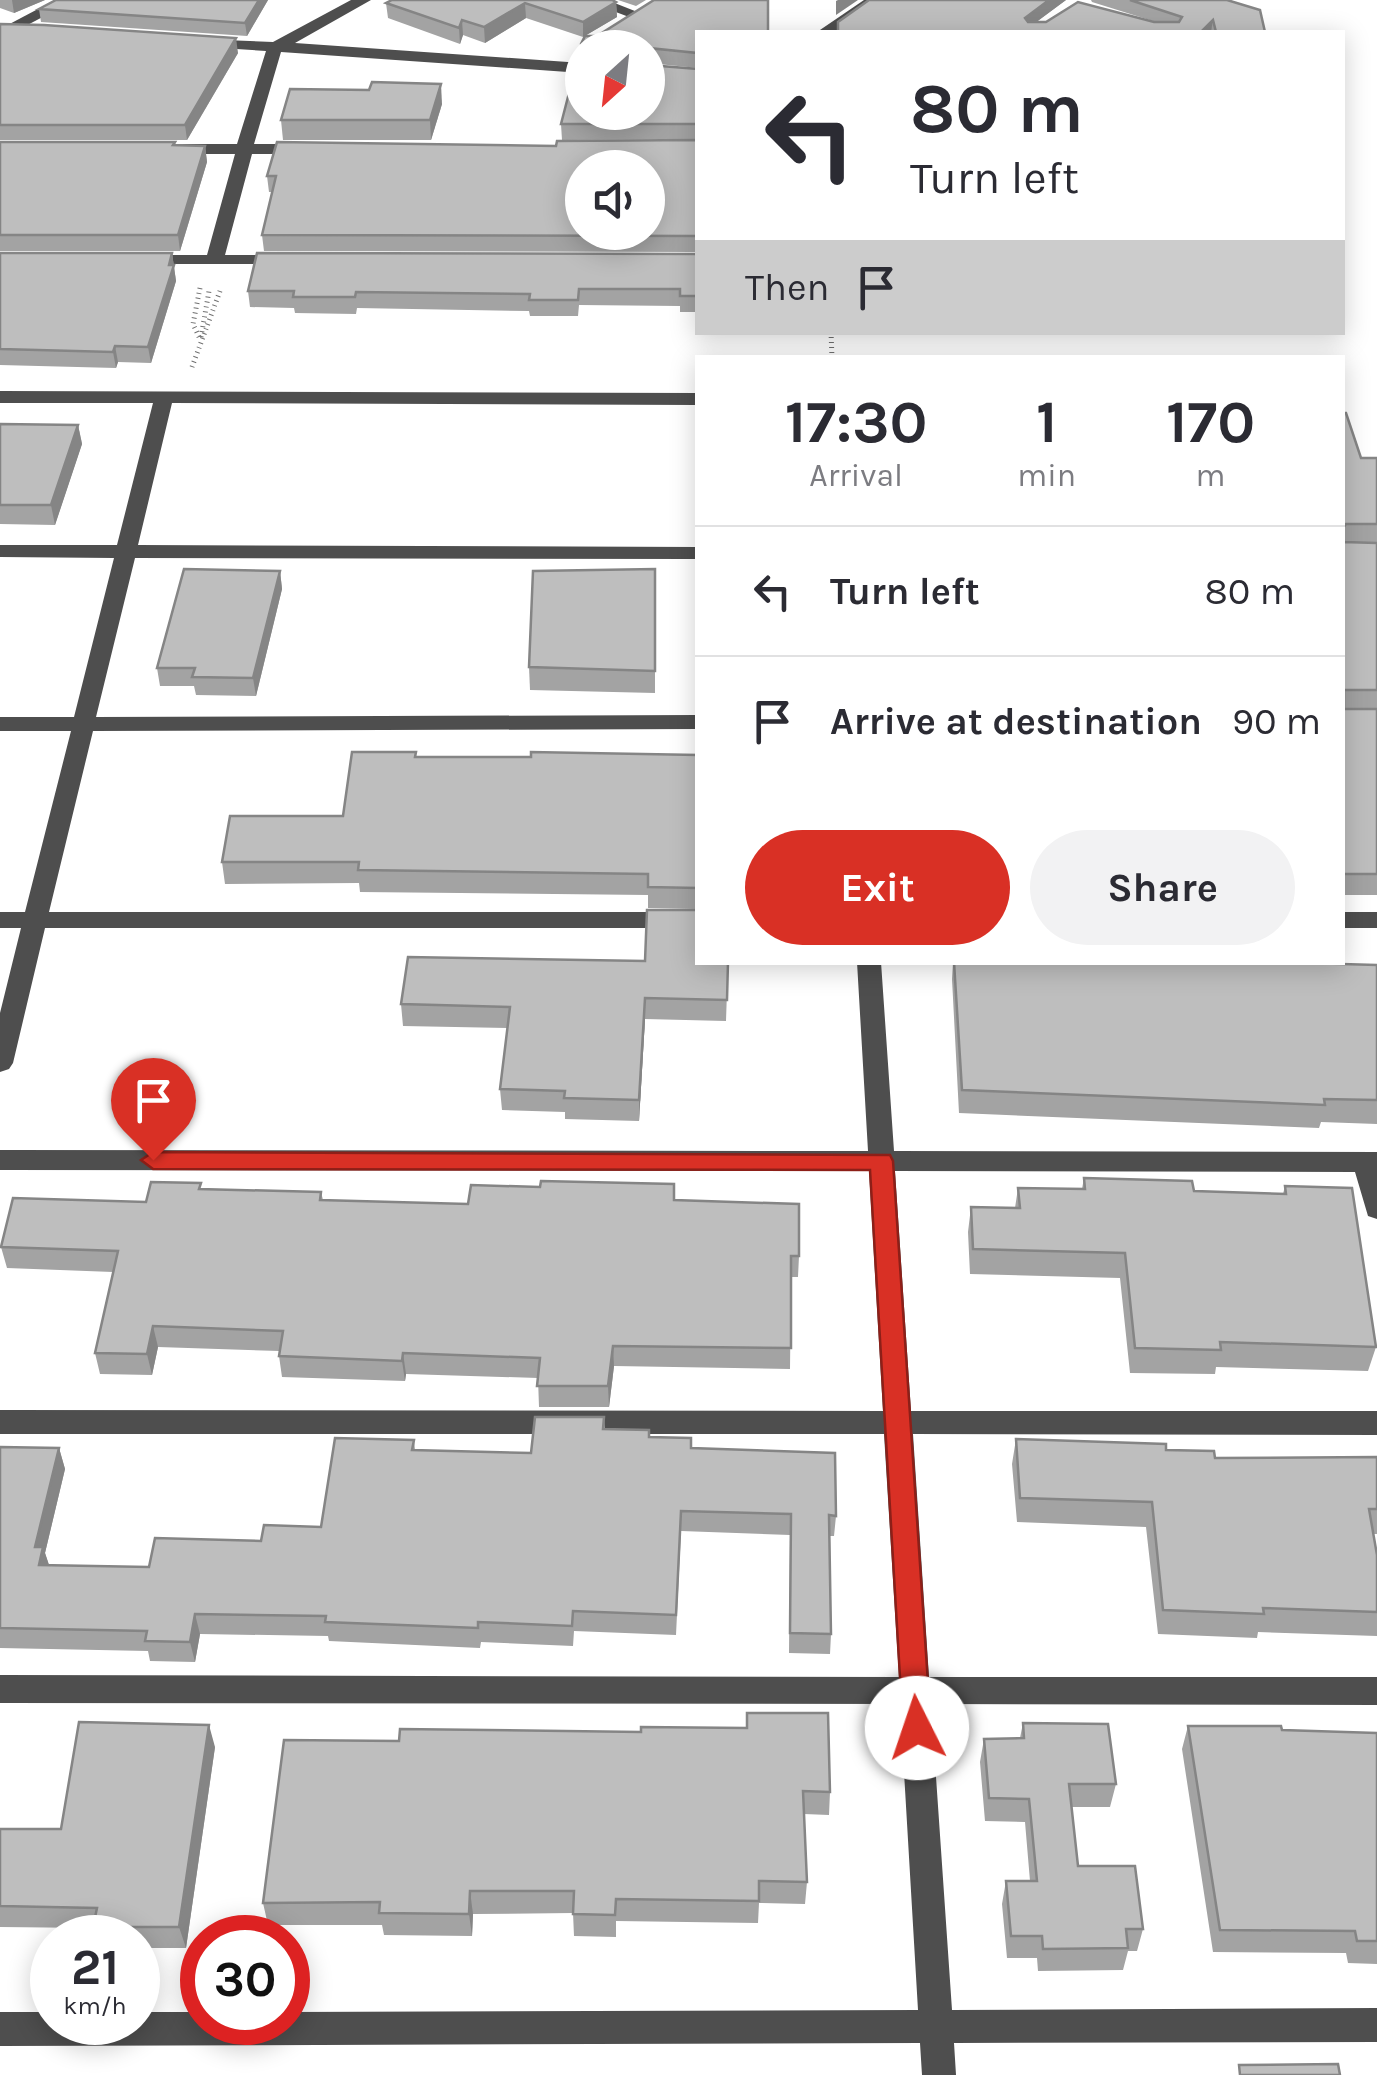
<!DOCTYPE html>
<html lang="en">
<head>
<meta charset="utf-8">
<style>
	:root { --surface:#fff; --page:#f2f2f3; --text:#2b2b33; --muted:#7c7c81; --line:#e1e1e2; --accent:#d93025 }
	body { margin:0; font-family:Karla,sans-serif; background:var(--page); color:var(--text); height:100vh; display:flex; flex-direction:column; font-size:38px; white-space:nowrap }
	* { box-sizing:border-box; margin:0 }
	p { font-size:32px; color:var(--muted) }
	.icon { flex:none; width:55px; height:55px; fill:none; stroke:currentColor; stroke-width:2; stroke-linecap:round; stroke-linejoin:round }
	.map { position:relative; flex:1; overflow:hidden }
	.panel { position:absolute; left:695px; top:355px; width:650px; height:610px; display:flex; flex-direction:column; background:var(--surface); border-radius:0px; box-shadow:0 5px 25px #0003 }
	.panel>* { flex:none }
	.guide { position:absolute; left:695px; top:30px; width:650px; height:305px; border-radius:0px; box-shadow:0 5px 25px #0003; background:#fff; color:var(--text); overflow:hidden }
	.needle { width:65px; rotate:207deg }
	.tools { position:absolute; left:565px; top:30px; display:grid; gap:20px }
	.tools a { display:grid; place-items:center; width:100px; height:100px; border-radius:50%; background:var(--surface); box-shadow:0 5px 25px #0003; font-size:50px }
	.speed { position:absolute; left:30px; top:1915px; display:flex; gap:20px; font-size:50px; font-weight:700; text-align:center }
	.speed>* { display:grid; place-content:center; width:130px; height:130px; border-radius:50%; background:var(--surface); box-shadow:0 5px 25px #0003; line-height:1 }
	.speed small { font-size:25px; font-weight:400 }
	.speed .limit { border:15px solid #d22; background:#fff; color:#111 }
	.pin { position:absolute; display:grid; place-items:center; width:85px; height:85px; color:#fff; margin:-102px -42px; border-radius:50% 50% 50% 0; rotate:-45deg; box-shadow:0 0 10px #0007 }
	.pin .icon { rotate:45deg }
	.me { position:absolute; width:110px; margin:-55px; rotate:356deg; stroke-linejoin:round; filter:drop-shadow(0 0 8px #0008) }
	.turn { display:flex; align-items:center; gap:35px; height:210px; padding:0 50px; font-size:45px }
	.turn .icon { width:130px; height:130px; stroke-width:2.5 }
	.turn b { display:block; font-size:70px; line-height:85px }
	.then { display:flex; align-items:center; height:95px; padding:0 50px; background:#0003; gap:20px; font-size:38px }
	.eta { display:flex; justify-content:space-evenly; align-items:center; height:170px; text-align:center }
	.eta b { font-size:60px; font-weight:700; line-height:70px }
	.primary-button { display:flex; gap:20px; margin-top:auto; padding:20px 50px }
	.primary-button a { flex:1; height:115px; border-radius:60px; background:var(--accent); color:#fff; font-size:40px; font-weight:700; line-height:115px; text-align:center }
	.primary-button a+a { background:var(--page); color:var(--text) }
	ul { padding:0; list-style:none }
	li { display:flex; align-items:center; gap:30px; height:130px; padding:0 50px; border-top:2px solid var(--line) }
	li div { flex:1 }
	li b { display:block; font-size:38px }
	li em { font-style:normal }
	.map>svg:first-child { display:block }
</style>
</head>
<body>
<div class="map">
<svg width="1377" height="2075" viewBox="0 0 1377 2075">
	<rect width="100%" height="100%" fill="#fff"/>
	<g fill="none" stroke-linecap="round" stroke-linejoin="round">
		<g stroke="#707070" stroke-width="5" stroke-dasharray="1 4" stroke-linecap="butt">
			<polyline points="200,288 193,324 200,339"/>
			<polyline points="831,332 832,358"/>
			<polyline points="201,337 209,291"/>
			<polyline points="192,367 220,291"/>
		</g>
		<g fill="#4e4e4e" fill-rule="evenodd">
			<polygon points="55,0 75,0 16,31 2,28"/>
			<polygon points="351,0 371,0 295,43 582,63 582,73 281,52 254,144 305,144 313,149 305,154 252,154 225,255 290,255 299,260 296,264 134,264 134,256 140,255 207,255 235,154 175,154 167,149 175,144 237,144 266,51 205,47 197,42 199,39 273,42"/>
			<polygon points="584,0 607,0 645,15 637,20"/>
			<polygon points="864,0 883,0 835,32 817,32"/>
			<polygon points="0,391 698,393 698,405 172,403 138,545 698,547 698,559 135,558 96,717 698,715 698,729 93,731 49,912 698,912 698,928 45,928 13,1063 9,1069 0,1072 0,1013 21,928 0,928 0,912 25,912 71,731 0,731 0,717 74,717 114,558 0,557 0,545 117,545 153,403 0,403"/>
			<rect x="1342" y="912" width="35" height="16"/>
			<polygon points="857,962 881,962 894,1151 1377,1152 1377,1219 1368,1216 1355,1172 895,1171 911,1411 1377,1411 1377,1435 913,1434 929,1677 1377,1677 1377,1705 931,1704 952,2010 1377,2008 1377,2042 954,2043 956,2075 922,2075 920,2043 0,2046 0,2012 52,2012 52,2022 138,2022 138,2012 202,2012 202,2022 288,2022 288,2012 918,2010 900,1704 0,1703 0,1675 899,1677 884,1434 0,1434 0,1410 883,1411 869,1171 0,1170 0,1150 868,1151"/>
		</g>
	</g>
	<g fill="#a3a3a3">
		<polygon points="0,0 45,0 14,13 0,8"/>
		<polygon points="268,0 247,36 41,22 39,9"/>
		<polygon points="618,0 646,0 636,6"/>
		<polygon points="869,0 1066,0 1036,22 1156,22 1092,2 1091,0 1227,0 1265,32 837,32 838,22"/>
		<polygon points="616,2 617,17 583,37 526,18 485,43 463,35 460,44 388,18 386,3"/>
		<polygon points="0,24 238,53 187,140 0,140"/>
		<polygon points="698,32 698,68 648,63 648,65 698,69 698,139 562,140 561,124 648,112 648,48 582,48 582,86 576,84 575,68 582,59 581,44"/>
		<polygon points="369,90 442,104 431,140 283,140 281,120"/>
		<polygon points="698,140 698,252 264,251 262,235 272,192 269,192 267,176 556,146"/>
		<polygon points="0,142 175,142 176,146 205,146 207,162 180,251 0,251"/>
		<polygon points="0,253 172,253 176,281 151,363 118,362 116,368 0,365"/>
		<polygon points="698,254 698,312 680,312 680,306 579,305 578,316 530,316 529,311 357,308 356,314 295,313 294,308 250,307 248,291"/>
		<polygon points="1342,413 1361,458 1377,458 1377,895 1342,895"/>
		<polygon points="0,424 78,425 82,444 55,525 0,524"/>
		<polygon points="655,569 655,693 530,690 529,667"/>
		<polygon points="280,571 282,589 256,696 196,695 194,686 160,686 157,668"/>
		<polygon points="416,752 416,757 698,755 698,909 648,908 648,895 360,892 359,883 225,884 222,862 343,816"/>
		<polygon points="645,961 728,962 726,1021 645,1019 639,1121 565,1119 565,1112 502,1110 500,1089 507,1028 403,1026 401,1004"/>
		<polygon points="953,962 1270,962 1377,965 1377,1124 1321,1122 1319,1128 959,1113 952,979"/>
		<polygon points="1084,1178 1194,1191 1283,1194 1285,1186 1376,1347 1368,1371 1216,1367 1215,1374 1130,1373 1120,1278 970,1274 968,1232 971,1207 1015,1208 1018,1188 1082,1189"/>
		<polygon points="202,1189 321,1192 323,1200 468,1204 675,1200 799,1256 798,1277 791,1277 790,1369 614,1366 609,1407 539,1407 538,1378 406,1374 405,1381 282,1377 279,1356 280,1351 158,1347 152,1375 100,1374 95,1353 113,1272 7,1268 1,1247"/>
		<polygon points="604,1417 605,1429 649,1437 691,1448 836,1516 834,1536 830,1536 831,1634 830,1654 789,1653 790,1535 681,1531 676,1635 574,1631 573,1646 481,1642 480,1648 329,1641 328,1636 200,1634 195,1662 150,1661 148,1651 0,1648 0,1447 59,1448 65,1469 45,1553 49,1565 149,1567 321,1527 414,1440 415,1450 531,1453"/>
		<polygon points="1016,1439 1166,1450 1215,1458 1377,1457 1377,1534 1373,1534 1377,1555 1377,1636 1258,1632 1257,1638 1158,1634 1146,1527 1017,1522 1012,1464"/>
		<polygon points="1023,1723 1116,1784 1110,1807 1072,1807 1078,1866 1143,1929 1137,1951 1128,1951 1123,1970 1038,1971 1037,1958 1007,1958 1002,1904 1006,1881 1030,1881 1025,1822 985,1821 980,1762 984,1739 1020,1738"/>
		<polygon points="1188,1726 1377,1733 1377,1964 1348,1963 1346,1953 1213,1952 1182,1749"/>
		<polygon points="284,1740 830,1792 829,1815 804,1814 807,1882 805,1904 759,1903 758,1923 616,1921 616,1937 574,1936 573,1913 473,1914 472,1936 384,1935 382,1925 268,1925 263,1903"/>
		<polygon points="215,1747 186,1948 138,1948 138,1938 97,1938 94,1928 0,1927 0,1829 61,1829"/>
	</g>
	<g fill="#858585">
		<polygon points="12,0 45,0 14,13"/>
		<polygon points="259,0 268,0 247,36 245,23"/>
		<polygon points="838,0 858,0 836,15 836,1"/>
		<polygon points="1049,0 1066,0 1023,32 1025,18"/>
		<polygon points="616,2 617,17 583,37 583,22"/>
		<polygon points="525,3 526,18 485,43 484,27"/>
		<polygon points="462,20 463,35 460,44 459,28"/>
		<polygon points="1213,20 1211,32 1201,32"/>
		<polygon points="236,38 238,53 187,140 185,125"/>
		<polygon points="441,84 442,104 431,140 430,120"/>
		<polygon points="205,146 207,162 180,251 178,235"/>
		<polygon points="172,253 176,281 151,363 148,347"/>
		<polygon points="115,346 118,362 116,368 113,352"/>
		<polygon points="78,425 82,444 55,525 51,505"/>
		<polygon points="280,571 282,589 256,696 253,678"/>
		<polygon points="645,998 645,1019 639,1121 639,1100"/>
		<polygon points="153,1326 158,1347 152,1375 147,1354"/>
		<polygon points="613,1346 614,1366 609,1407 608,1386"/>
		<polygon points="403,1353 406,1374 405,1381 402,1361"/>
		<polygon points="59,1448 65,1469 45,1553 50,1568 46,1585 35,1547"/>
		<polygon points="195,1614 200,1634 195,1662 190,1642"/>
		<polygon points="209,1725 215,1747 186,1948 179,1927"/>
		<polygon points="470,1891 473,1914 472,1936 469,1914"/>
	</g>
	<g fill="#bebebe" stroke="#858585" stroke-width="2.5" fill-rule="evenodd">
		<polygon points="56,0 259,0 245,23 39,9"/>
		<polygon points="392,0 612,0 616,2 583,22 525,3 484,27 462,20 459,28 386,3"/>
		<polygon points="654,0 768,0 768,32 698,32 698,53 648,48 648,50 648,48 582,48 581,44 585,36 597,36"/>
		<polygon points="869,0 1049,0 1025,18 1028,22 1046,22 1078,2 1154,22 1179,22 1182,17 1130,0 1227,0 1260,10 1265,32 1216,32 1213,20 1201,32 838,32 838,22"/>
		<polygon points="0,24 44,25 236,38 185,125 0,125"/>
		<polygon points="582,59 582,71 575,68 577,61"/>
		<polygon points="648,65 698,69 698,124 561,124 569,93 582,94 582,112 648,112 648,96 656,96 648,93"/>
		<polygon points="372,82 441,84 430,120 281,120 290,89 369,90"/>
		<path d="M 698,140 L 698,236 L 262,235 L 276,176 L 267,176 L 277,142 L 556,146 L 557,141 ZM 582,168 L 648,168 L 648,232 L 582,232 Z"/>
		<polygon points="0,142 175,142 173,145 205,146 178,235 0,235"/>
		<polygon points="0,253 172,253 169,265 174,265 148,347 115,346 113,352 0,349"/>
		<polygon points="257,253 698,254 698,296 680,296 680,289 579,289 578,300 529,300 530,294 356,292 355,297 293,297 294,291 248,291"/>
		<polygon points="1342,413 1346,413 1361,458 1377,458 1377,524 1346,524 1343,528 1344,542 1377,543 1377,690 1344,690 1344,709 1377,709 1377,874 1342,874"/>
		<polygon points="0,424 78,425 51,505 0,505"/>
		<polygon points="184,569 280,571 253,678 192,677 195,668 157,668"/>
		<polygon points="655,569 655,671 529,667 533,571"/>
		<polygon points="352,752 416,752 415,757 531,757 531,752 698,755 698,888 648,887 648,874 358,870 359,862 222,862 230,816 343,816"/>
		<polygon points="647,910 698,910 698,962 728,962 727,1000 645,998 639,1100 564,1098 565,1091 500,1089 510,1007 401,1004 408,957 645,961"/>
		<polygon points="954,962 1270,962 1377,965 1377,1100 1324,1099 1325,1105 962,1090"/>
		<polygon points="1084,1178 1192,1181 1194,1191 1286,1194 1285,1186 1352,1188 1376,1347 1220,1342 1221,1350 1135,1348 1125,1253 973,1249 971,1207 1020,1208 1018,1188 1085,1189"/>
		<polygon points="541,1181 674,1184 674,1200 799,1204 799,1256 791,1256 791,1348 613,1346 608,1386 537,1386 540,1358 403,1353 402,1361 279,1356 283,1331 153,1326 147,1354 95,1353 118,1251 1,1247 13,1198 146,1202 151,1182 201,1183 199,1189 321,1192 320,1200 468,1204 471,1185 540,1187"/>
		<polygon points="535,1417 604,1417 603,1429 649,1430 649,1437 691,1438 691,1448 835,1453 836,1516 829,1515 831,1634 790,1633 791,1514 681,1511 676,1615 573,1611 572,1626 478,1622 478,1628 325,1622 326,1616 195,1614 190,1642 145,1641 147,1631 0,1628 0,1447 59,1448 35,1547 43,1547 39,1565 149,1567 155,1538 261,1541 264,1525 321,1527 335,1438 414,1440 412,1450 531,1453"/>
		<polygon points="1016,1439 1166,1444 1166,1450 1214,1451 1215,1458 1377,1457 1377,1509 1369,1509 1377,1555 1377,1612 1263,1608 1264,1614 1163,1610 1152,1502 1020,1498"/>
		<polygon points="747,1713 828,1713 830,1792 803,1791 807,1882 759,1881 759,1901 616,1899 615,1915 573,1914 574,1891 470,1891 469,1914 379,1913 380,1902 263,1903 284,1740 399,1741 400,1729 641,1732 641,1727 747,1728"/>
		<polygon points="79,1722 209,1725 179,1927 93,1927 97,1908 0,1906 0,1829 61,1829"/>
		<polygon points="1023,1723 1108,1724 1116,1784 1069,1784 1078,1866 1135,1866 1143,1929 1126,1929 1128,1948 1043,1949 1042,1936 1011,1936 1006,1881 1037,1881 1029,1799 989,1798 984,1739 1024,1738"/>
		<polygon points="1188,1726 1281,1726 1282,1730 1377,1733 1377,1941 1357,1941 1355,1931 1220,1930"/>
		<polygon points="1338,2064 1340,2075 1240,2075 1239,2065"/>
	</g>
	<polygon fill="#d93025" stroke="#8d1f18" stroke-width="2.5" points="153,1152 890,1155 893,1161 931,1728 927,1737 917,1741 907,1737 903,1728 870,1170 153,1169 141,1160"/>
</svg>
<div class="tools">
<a><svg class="needle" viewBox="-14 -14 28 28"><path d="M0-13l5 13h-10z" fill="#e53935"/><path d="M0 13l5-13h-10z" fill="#7c7c81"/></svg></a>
<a><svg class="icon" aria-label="sound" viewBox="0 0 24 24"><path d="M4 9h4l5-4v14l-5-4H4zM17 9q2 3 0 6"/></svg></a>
</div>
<div class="speed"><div>21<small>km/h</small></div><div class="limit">30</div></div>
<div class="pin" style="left:153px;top:1160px;background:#d93025"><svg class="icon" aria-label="arrive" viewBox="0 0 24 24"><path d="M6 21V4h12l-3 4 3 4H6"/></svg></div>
<svg class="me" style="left:917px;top:1728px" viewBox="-20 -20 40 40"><circle r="19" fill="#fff"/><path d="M0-13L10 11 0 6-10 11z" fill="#d93025"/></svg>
<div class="guide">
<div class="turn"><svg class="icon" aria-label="left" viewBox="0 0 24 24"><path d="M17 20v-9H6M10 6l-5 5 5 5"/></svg><div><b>80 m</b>Turn left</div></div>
<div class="then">Then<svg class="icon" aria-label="arrive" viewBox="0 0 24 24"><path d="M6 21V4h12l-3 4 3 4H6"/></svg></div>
</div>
<section class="panel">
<div class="eta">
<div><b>17:30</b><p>Arrival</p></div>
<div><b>1</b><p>min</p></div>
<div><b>170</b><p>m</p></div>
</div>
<ul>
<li><svg class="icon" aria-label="left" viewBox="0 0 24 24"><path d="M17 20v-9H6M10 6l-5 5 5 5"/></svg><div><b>Turn left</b></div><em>80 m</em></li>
<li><svg class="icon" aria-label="arrive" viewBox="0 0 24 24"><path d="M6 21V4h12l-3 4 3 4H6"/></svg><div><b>Arrive at destination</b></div><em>90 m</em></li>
</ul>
<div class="primary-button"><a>Exit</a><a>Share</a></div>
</section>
</div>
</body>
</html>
